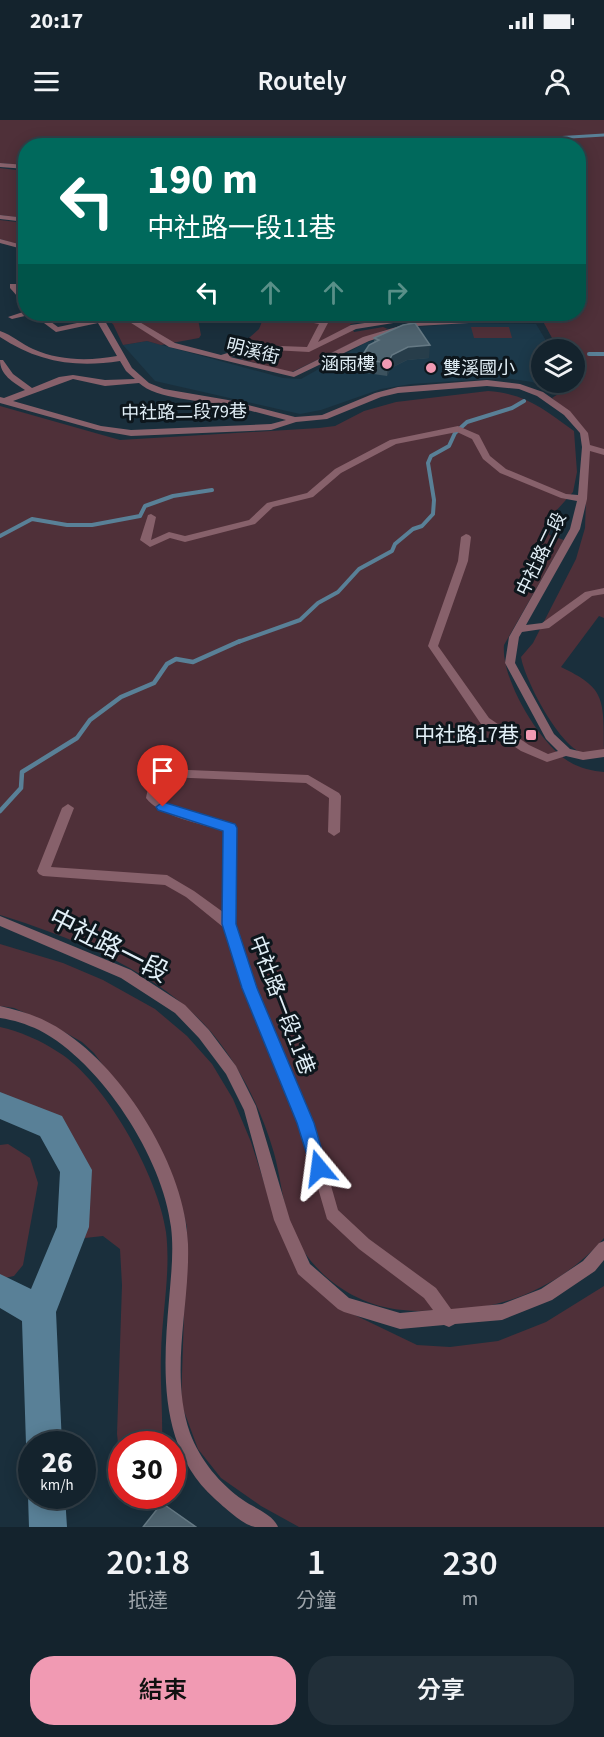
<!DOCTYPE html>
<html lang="zh-TW">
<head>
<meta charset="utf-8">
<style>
	:root { --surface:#14232d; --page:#212f39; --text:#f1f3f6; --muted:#9da4aa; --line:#334049; --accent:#f19ab3 }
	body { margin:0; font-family:"Source Sans 3","Noto Sans TC",sans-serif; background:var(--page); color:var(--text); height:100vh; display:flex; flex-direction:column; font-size:22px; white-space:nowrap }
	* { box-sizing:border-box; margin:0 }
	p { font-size:20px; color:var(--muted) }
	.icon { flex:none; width:33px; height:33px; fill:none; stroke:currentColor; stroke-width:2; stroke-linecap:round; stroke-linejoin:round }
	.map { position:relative; height:1407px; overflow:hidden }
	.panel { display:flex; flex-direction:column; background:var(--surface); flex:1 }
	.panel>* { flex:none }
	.guide { position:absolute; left:18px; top:18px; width:568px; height:183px; border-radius:24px; box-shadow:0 3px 15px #0003,0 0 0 2px var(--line); background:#00695c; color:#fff; overflow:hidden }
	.tools { position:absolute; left:531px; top:219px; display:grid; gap:12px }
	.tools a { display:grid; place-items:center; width:54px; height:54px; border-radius:50%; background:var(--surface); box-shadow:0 3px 15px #0003,0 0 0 2px var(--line); font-size:30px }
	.speed { position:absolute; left:18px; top:1311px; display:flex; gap:12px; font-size:30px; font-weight:700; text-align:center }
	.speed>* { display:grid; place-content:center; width:78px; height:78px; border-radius:50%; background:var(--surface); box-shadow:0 3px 15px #0003,0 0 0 2px var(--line); line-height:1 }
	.speed small { font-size:15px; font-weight:400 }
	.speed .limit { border:9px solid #d22; background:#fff; color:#111 }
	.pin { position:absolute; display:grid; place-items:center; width:51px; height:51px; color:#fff; margin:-62px -26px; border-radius:50% 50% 50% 0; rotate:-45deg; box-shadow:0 0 6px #0007 }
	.pin .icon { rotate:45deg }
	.me { position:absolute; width:66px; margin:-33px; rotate:344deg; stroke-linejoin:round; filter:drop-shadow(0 0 4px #0008) }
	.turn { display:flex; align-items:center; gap:21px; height:126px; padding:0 30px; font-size:27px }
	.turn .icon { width:78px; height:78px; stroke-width:2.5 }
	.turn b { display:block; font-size:42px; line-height:51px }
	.lanes { display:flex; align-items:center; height:57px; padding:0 30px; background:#0003; justify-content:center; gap:30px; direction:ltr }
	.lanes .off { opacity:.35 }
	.eta { display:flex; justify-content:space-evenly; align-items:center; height:102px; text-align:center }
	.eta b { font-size:36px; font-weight:600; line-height:42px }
	.button { display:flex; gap:12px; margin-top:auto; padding:12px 30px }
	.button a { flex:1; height:69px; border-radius:24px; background:var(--accent); color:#111; font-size:24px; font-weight:600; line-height:69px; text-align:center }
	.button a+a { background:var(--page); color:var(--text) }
	.status { display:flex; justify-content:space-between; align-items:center; height:42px; padding:0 30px; background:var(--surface); direction:ltr }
	.status svg { height:16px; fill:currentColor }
	header { display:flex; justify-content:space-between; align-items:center; height:78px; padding:0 30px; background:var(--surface); font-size:27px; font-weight:600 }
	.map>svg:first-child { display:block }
</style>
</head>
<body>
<div class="status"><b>20:17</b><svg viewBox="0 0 49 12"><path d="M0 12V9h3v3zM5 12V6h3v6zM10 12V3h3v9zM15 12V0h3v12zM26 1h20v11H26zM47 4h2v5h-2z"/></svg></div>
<header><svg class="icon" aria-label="menu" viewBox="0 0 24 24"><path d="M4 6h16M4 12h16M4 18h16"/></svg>Routely<svg class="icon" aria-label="person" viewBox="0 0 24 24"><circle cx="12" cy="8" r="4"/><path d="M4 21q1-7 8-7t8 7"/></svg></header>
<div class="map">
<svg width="604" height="1407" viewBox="0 0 604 1407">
	<rect width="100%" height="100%" fill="#1a2f3c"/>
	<polygon fill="#1c394a" points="465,203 536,204 551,229 542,230 542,262 569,263 553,272 532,262 504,258 411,264 381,269 321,290 300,294 155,261 123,225 147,221 283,258 301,259 365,223 415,207"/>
	<g fill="#4f3039">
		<path d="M 0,0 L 604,0 L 604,498 L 599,496 L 561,547 C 604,568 604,576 604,630 C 599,631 591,634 586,634 C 561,631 524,558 521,537 L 533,523 L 576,439 L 585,408 L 588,323 L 578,301 L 552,278 L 575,263 L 574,230 L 558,229 L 539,194 L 579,194 L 579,26 L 26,26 L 25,45 L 0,43 Z"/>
		<polygon points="0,48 25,51 25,98 0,95"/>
		<polygon points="0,100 25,103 25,126 0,119"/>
		<polygon points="99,194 197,194 201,215 199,218 161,225 147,221 123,225 113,204"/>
		<polygon points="223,194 415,194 350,204 354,212 383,207 388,209 356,221 290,253 241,239 255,232 242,224 259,209 263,199"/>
		<polygon points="471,207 509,207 512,218 474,218"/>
		<path d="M 488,271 C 527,274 543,289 574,311 L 577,352 L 573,372 L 556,391 L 549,415 L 564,420 L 504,525 C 501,559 539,623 568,641 C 579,648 592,651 604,652 L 604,1118 C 565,1163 507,1190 448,1190 C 433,1190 418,1192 403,1190 C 352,1186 303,1149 289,1099 C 282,1078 280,1055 274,1033 C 261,989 241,948 212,913 C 160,852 74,818 0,795 L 0,286 L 120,320 L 319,308 L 335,306 L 364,291 L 396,282 Z"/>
		<polygon points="0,824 63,843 103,860 155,889 187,916 212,944 233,979 251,1022 279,1109 336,1186 417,1225 450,1227 498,1221 546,1202 604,1166 604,1407 299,1407 261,1386 221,1358 198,1329 181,1283 187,1107 178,1072 124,974 94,933 82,922 50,904 14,888 0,886"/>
		<path d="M 0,907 C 19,911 42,921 58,932 C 105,960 159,1058 166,1112 C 171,1153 162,1192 161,1234 C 160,1264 163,1294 162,1324 L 122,1324 L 121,1351 L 117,1314 L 122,1165 L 120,1129 L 103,1116 L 85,1118 C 79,1097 83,1092 83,1073 C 83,1062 79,1051 77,1041 C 65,996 39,992 0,977 Z"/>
		<polygon points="8,1024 30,1038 38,1063 23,1145 14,1156 0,1159 0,1025"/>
	</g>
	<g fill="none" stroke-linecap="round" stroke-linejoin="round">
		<polyline stroke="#598097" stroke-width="3" points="528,26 554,18 604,15"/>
		<g stroke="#598097" stroke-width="4">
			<polyline points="589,234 604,234"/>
			<polyline points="0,416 32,399 67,405 92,405 140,396 145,386 173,376 212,370"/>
			<polyline points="238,522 300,500 318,483 338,472 359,449 392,431 395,424 413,409 422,406 433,394 434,380 428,343 431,336 449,326 455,313 467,302 512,288 524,281"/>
		</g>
		<polyline stroke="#598097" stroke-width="4.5" points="0,691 21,668 22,652 77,618 90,600 121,577 154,563 167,544 176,539 193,542 240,521"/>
		<g fill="#598097" fill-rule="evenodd">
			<polygon points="0,972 62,996 92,1050 89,1107 56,1192 62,1324 32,1324 32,1337 26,1324 22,1201 0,1188 0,1154 31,1169 57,1107 60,1052 40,1016 0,999"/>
			<polygon points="32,1368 32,1376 65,1376 67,1407 29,1407 28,1376"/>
		</g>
		<g fill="#87616b" fill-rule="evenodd">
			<polygon points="0,43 26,45 26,49 0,47"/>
			<polygon points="0,95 26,98 26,102 0,99"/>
			<polygon points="0,119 26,126 26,130 0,123"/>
			<polygon points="10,164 16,164 26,178 26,186 10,168"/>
			<polygon points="26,191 26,194 29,195 12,199 8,197"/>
			<path d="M 32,194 L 40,194 L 58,207 L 96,199 L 93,194 L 101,194 L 132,248 L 149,263 L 164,269 L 228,280 L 295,297 L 322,295 L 375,273 L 398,267 L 487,260 L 520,264 L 543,272 L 570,291 L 588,313 L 590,325 L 604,329 L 604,335 L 590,331 L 587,379 L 580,409 L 526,505 L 542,503 L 585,472 L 604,468 L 604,474 L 592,476 L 549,508 L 522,512 L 519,517 L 515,543 L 554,614 L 570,629 L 583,632 L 604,629 L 604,637 L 583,640 L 566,636 L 547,642 L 521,631 L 481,604 L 428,526 L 458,441 L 461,417 L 466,414 L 469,415 L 471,417 L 468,441 L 438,526 L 489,598 L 529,625 L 548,634 L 558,631 L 546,619 L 505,543 L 509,517 L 570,409 L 577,381 L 561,378 L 500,353 L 483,339 L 472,319 L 457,312 L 396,324 L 341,353 L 313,377 L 273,387 L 255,404 L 185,422 L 170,418 L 150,427 L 140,420 L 148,395 L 151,394 L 156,397 L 151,420 L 169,412 L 185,416 L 249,400 L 267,383 L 307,373 L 335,349 L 390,320 L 458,306 L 479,315 L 490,336 L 506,349 L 566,374 L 578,375 L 582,327 L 580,313 L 564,295 L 537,276 L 519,269 L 487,266 L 398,273 L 381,277 L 327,299 L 296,302 L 271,310 L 131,316 L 97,310 L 0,283 L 0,277 L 4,278 L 25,270 C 13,262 0,255 0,240 L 3,240 L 13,254 L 32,268 L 59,257 L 73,255 L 105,260 L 135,259 L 126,251 L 120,241 C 75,248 38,242 0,217 L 0,211 C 12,215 22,224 33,229 C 60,241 89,241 117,236 L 98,203 L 56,212 ZM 73,259 L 105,266 L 139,263 C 156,279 204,281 226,285 C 246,289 266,295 286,300 L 271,304 L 131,310 L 101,306 L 13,281 Z"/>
			<polygon points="117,194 126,194 175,223 221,235 253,225 307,227 319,204 278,196 277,194 290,194 320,200 321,194 338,194 337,196 328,198 328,203 318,222 351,205 412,196 416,198 412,200 356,209 309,232 254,229 230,237 293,252 363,217 413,202 486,198 490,200 486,202 417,206 369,221 294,257 169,227"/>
			<path d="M 164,649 L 308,655 L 339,673 L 341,676 L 340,712 L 334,716 L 328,712 L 329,678 L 306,663 L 167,657 L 161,663 L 158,677 L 167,684 L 234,705 L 236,708 L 235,804 L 256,868 L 313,1003 L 338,1090 L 369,1119 L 436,1168 L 451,1189 L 502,1184 L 541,1169 L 583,1141 L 599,1123 L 604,1121 L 604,1140 L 595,1151 L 552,1180 L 502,1200 L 455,1204 L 449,1207 L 444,1205 L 400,1209 L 344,1192 L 338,1189 L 298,1154 L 274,1100 L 244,990 L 226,954 L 199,918 L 175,893 L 121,858 L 0,806 L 0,796 L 131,850 L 185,885 L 209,910 L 236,946 L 256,986 L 290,1100 L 310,1144 L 349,1178 L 400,1193 L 433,1190 L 424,1178 L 359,1129 L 327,1099 L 299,1003 L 242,868 L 223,807 L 186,777 L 165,765 L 43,756 L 39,754 L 37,751 L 62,688 L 68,684 L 74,688 L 51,747 L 167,755 L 194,771 L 223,792 L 224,711 C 202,704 159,696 146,678 C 149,665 151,654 164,649 Z"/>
			<path d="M 0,886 C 23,891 44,898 63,911 C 125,951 186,1049 188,1124 C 190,1186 169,1253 190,1313 C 200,1340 220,1364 243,1380 C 254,1388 273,1394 278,1407 C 271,1407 263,1407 255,1407 C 243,1405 224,1387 215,1379 C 158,1328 163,1249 169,1180 C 171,1156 174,1131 171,1107 C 163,1038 101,942 39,910 C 26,904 14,900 0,898 Z"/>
		</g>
	</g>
	<polygon fill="#3c525e" points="374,218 429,238 407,240 391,248 387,256 360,252 360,239 374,222"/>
	<polygon fill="#273d4a" points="430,225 429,238 407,240 391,248 387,256 388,243 392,235 408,227"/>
	<g fill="#4e636f" stroke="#657984" stroke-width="1.5">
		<polygon points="415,203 430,225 408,227 392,235 388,243 360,239 369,225 379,220 374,218 403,205"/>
		<polygon points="162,1383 196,1407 143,1407"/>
	</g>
	<polygon fill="#1a73e8" stroke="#114b97" stroke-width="1.5" points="163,682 235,704 237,708 236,804 257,868 314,1003 327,1048 325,1054 319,1056 313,1054 311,1048 297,1003 242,868 222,804 223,711 158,690 156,687"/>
	<g fill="#f19ab3" stroke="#0d161c" stroke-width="2">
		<circle cx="387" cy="244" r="6"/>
		<circle cx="431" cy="248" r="6"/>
		<rect x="525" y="609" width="12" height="12" rx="3"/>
	</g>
	<g text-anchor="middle" stroke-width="6" stroke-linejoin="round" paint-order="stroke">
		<g font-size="18" fill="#e2eff7" stroke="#0d161c">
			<text transform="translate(253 231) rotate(14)" y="6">明溪街</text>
			<text transform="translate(184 292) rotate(-1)" y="6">中社路二段79巷</text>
			<text transform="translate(541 434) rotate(-64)" y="6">中社路二段</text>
		</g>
		<g font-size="18" fill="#e2eff7" stroke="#0d161c" text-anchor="end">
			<text x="375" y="250">涵雨樓</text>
			<text x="443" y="254" text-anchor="start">雙溪國小</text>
		</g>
		<g font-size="21" fill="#e2eff7" stroke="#0d161c" text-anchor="end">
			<text x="519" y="622">中社路17巷</text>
		</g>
		<g font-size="21" fill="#e2eff7" stroke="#0d161c">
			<text transform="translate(282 885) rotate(69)" y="7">中社路一段11巷</text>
		</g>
		<g font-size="26" fill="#e2eff7" stroke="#0d161c">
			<text transform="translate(109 825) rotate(27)" y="9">中社路一段</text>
		</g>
	</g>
</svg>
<div class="tools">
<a><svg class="icon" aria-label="layers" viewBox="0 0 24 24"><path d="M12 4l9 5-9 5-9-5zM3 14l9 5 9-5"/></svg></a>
</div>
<div class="speed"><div>26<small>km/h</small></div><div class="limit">30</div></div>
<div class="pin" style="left:163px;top:687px;background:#d93025"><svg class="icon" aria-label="arrive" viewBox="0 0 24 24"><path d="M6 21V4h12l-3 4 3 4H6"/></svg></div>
<svg class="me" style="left:319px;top:1048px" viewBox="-20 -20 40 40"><path d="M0-17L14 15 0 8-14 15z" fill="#1a73e8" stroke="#fff" stroke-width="4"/></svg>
<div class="guide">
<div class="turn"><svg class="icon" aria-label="left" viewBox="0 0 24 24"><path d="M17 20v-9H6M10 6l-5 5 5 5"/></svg><div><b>190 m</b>中社路一段11巷</div></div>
<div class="lanes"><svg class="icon" aria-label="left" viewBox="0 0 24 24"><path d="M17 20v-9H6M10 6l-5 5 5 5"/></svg><svg class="icon off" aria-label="ahead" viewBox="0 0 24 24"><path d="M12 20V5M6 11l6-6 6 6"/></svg><svg class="icon off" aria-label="ahead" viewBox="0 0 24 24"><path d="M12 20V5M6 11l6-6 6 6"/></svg><svg class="icon off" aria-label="right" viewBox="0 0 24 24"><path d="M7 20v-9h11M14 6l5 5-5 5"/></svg></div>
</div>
</div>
<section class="panel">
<div class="eta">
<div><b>20:18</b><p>抵達</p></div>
<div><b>1</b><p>分鐘</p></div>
<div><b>230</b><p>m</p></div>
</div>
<div class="button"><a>結束</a><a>分享</a></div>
</section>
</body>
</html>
